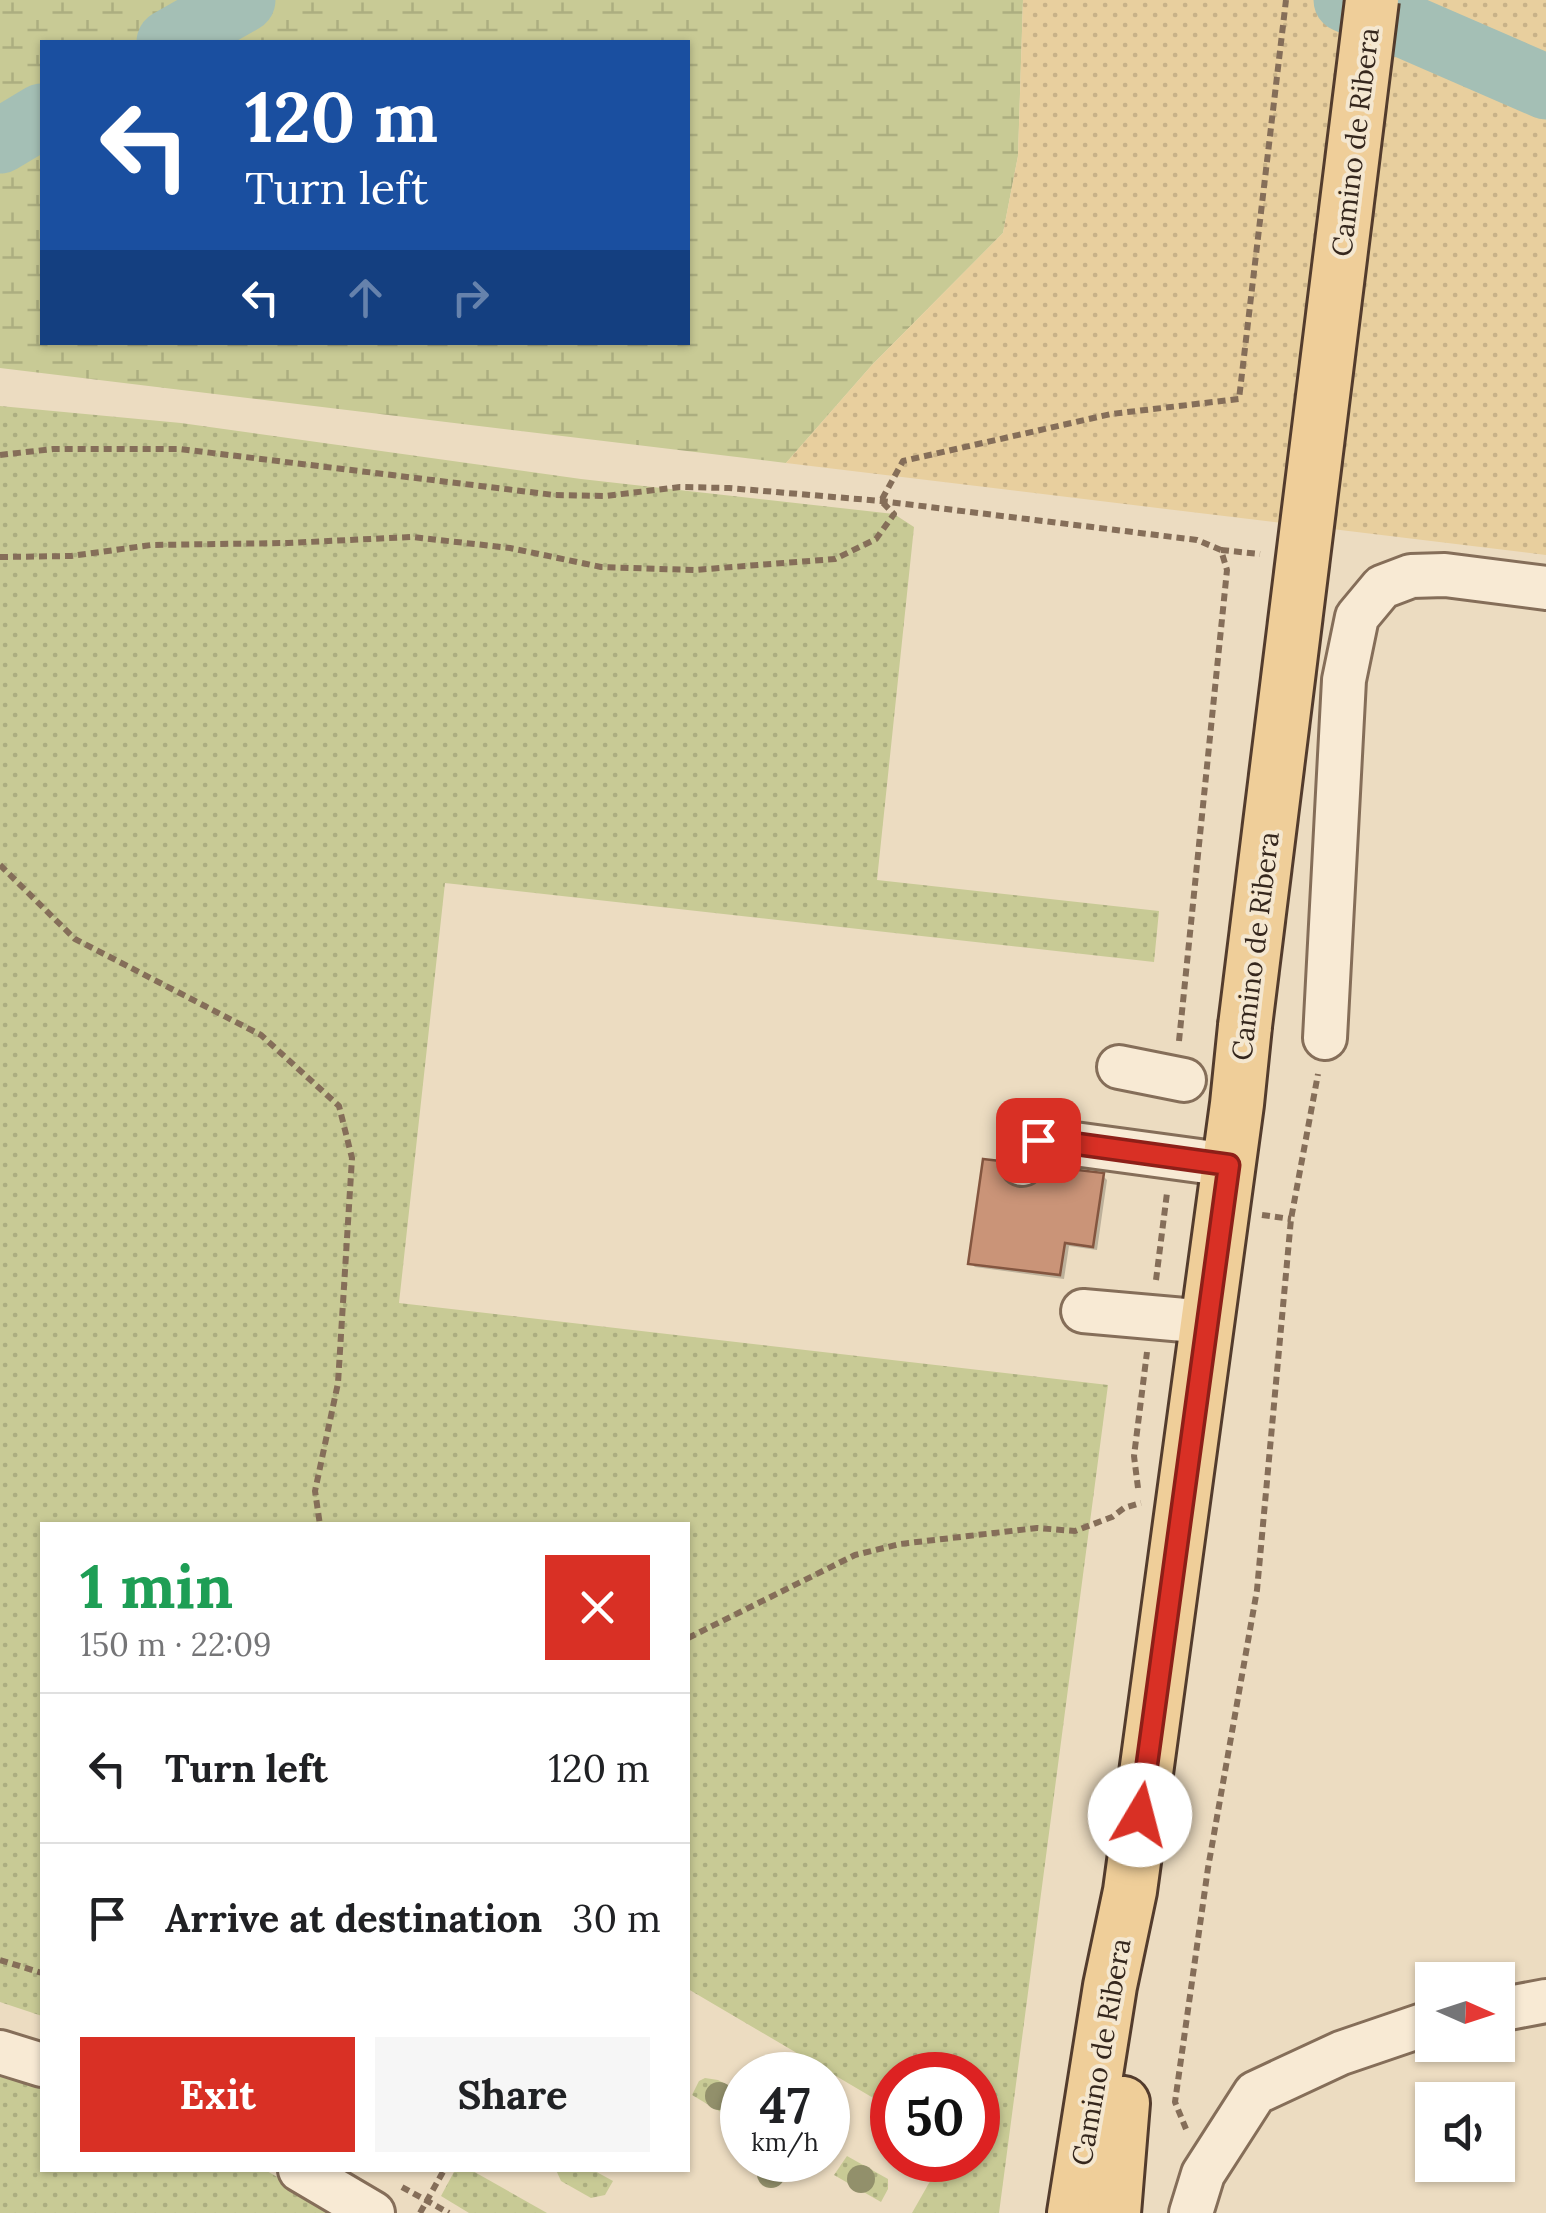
<!DOCTYPE html>
<html lang="en">
<head>
<meta charset="utf-8">
<style>
	:root { --surface:#fff; --page:#f6f6f6; --text:#202124; --muted:#757577; --line:#e0e0e0; --accent:#d93025 }
	body { margin:0; font-family:Lora,serif; background:var(--page); color:var(--text); height:100vh; display:flex; flex-direction:column; font-size:38px; white-space:nowrap }
	* { box-sizing:border-box; margin:0 }
	p { font-size:32px; color:var(--muted) }
	.icon { flex:none; width:55px; height:55px; fill:none; stroke:currentColor; stroke-width:2; stroke-linecap:round; stroke-linejoin:round }
	.map { position:relative; flex:1; overflow:hidden }
	.side { position:absolute; left:40px; top:1522px; width:650px; height:650px; display:flex; flex-direction:column; background:var(--surface); border-radius:0px; box-shadow:0 2px 8px #0004 }
	.side>* { flex:none }
	.hud { position:absolute; left:40px; top:40px; width:650px; height:305px; border-radius:0px; box-shadow:0 2px 8px #0004; background:#1a4fa0; color:#fff; overflow:hidden }
	.needle { width:65px; rotate:93deg }
	.controls { position:absolute; left:1415px; top:1962px; display:grid; gap:20px }
	.controls a { display:grid; place-items:center; width:100px; height:100px; border-radius:0px; background:var(--surface); box-shadow:0 2px 8px #0004; font-size:50px }
	.speed { position:absolute; left:720px; top:2052px; display:flex; gap:20px; font-size:50px; font-weight:700; text-align:center }
	.speed>* { display:grid; place-content:center; width:130px; height:130px; border-radius:50%; background:var(--surface); box-shadow:0 2px 8px #0004; line-height:1 }
	.speed small { font-size:25px; font-weight:400 }
	.speed .limit { border:15px solid #d22; background:#fff; color:#111 }
	.pin { position:absolute; display:grid; place-items:center; width:85px; height:85px; color:#fff; margin:-42px; border-radius:20px; box-shadow:0 5px 15px #0006 }
	.me { position:absolute; width:110px; margin:-55px; rotate:8deg; stroke-linejoin:round; filter:drop-shadow(0 0 8px #0008) }
	.turn { display:flex; align-items:center; gap:35px; height:210px; padding:0 40px; font-size:45px }
	.turn .icon { width:130px; height:130px; stroke-width:2.5 }
	.turn b { display:block; font-size:70px; line-height:85px }
	.lanes { display:flex; align-items:center; height:95px; padding:0 40px; background:#0003; justify-content:center; gap:50px; direction:ltr }
	.lanes .off { opacity:.35 }
	.round { display:grid; place-items:center; flex:none; width:105px; height:105px; border-radius:0px; background:var(--page) }
	.headline { display:flex; align-items:center; justify-content:space-between; height:170px; padding:0 40px }
	h1 { font-size:60px; font-weight:700; line-height:75px; color:#1e9e55 }
	.cta { display:flex; gap:20px; margin-top:auto; padding:20px 40px }
	.cta a { flex:1; height:115px; border-radius:0px; background:var(--accent); color:#fff; font-size:40px; font-weight:700; line-height:115px; text-align:center }
	.cta a+a { background:var(--page); color:var(--text) }
	ul { padding:0; list-style:none }
	li { display:flex; align-items:center; gap:30px; height:150px; padding:0 40px; border-top:2px solid var(--line) }
	li div { flex:1 }
	li b { display:block; font-size:38px }
	li em { font-style:normal }
	.map>svg:first-child { display:block }
</style>
</head>
<body>
<div class="map">
<svg width="1546" height="2213" viewBox="0 0 1546 2213">
	<defs>
		<pattern id="green-dots" width="8" height="8" patternUnits="userSpaceOnUse" patternTransform="scale(2.5)"><rect width="8" height="8" fill="#c8ca95"/><path d="M2 2h.1M6 6h.1" fill="none" stroke="#acae80" stroke-width="1.8" stroke-linecap="round"/></pattern>
		<pattern id="wetland-marsh" width="20" height="14" patternUnits="userSpaceOnUse" patternTransform="scale(2.5)"><rect width="20" height="14" fill="#c8ca95"/><path d="M1 5h8M5 5V1M11 12h8M15 12V8" fill="none" stroke="#acae80"/></pattern>
		<pattern id="sand-dots" width="8" height="8" patternUnits="userSpaceOnUse" patternTransform="scale(2.5)"><rect width="8" height="8" fill="#e8cf9e"/><path d="M2 2h.1M6 6h.1" fill="none" stroke="#c8b288" stroke-width="1.8" stroke-linecap="round"/></pattern>
	</defs>
	<rect width="100%" height="100%" fill="#ecdcc1"/>
	<g fill="url(#green-dots)">
		<polygon points="0,406 181,423 581,479 894,514 914,527 877,880 1159,911 1154,962 445,883 399,1303 1108,1385 999,2213 912,2213 937,2169 923,2160 978,2160 978,2075 892,2075 892,2109 688,1989 688,1525 42,1525 42,2016 0,2002"/>
		<polygon points="0,2067 42,2081 42,2170 265,2170 341,2213 0,2213"/>
		<polygon points="705,2078 718,2080 742,2093 741,2124 692,2095 699,2081"/>
		<polygon points="847,2156 888,2179 888,2189 881,2202 834,2175"/>
		<polygon points="455,2170 471,2170 547,2213 469,2213 441,2196"/>
		<polygon points="556,2170 593,2170 613,2181 605,2195 591,2198 561,2181"/>
	</g>
	<path fill="url(#wetland-marsh)" fill-rule="evenodd" d="M 0,0 L 1023,0 L 1018,156 L 1003,233 L 872,365 L 786,463 L 0,368 ZM 42,42 L 688,42 L 688,342 L 42,342 Z"/>
	<polygon fill="url(#sand-dots)" points="1023,0 1546,0 1546,555 786,463 872,365 1003,233 1018,156"/>
	<polygon fill="#0003" points="1103,1176 1107,1180 1097,1250 1069,1246 1064,1279 975,1267 970,1263"/>
	<g fill="none" stroke-linecap="round" stroke-linejoin="round">
		<g stroke="#a4bfb5" stroke-width="65">
			<polyline points="1346,0 1546,87"/>
			<polyline points="169,42 243,0"/>
			<polyline points="0,141 42,116"/>
		</g>
	</g>
	<polygon fill="#ca9478" stroke="#845640" stroke-width="2.5" points="983,1159 1104,1173 1093,1247 1065,1243 1060,1275 968,1264"/>
	<g fill="none" stroke-linecap="round" stroke-linejoin="round">
		<g stroke="#856e59" stroke-width="48">
			<g id="minor">
				<polyline points="1325,1038 1344,680 1357,617 1382,587 1411,576 1445,575 1546,588"/>
				<polyline points="1119,1067 1184,1080"/>
				<path d="M 1022,1164 C 1025,1150 1030,1141 1045,1140 L 1229,1165"/>
				<polyline points="1083,1311 1207,1322"/>
				<polyline points="1498,2010 1546,2001"/>
				<polyline points="0,2052 42,2065"/>
				<polyline points="300,2170 373,2213"/>
				<polyline points="1191,2213 1203,2174 1255,2093 1341,2053 1432,2022"/>
			</g>
		</g>
		<g stroke="#533c2d" stroke-width="58">
			<g id="major">
				<polyline points="1074,2213 1110,1986 1130,1891 1237,1104 1245,1026"/>
				<polyline points="1114,2213 1123,2103"/>
			</g>
		</g>
		<g stroke="#856e59" stroke-width="6" stroke-dasharray="8 5" stroke-linecap="butt">
			<polyline points="0,455 53,449 180,449 554,495 605,496 680,487 729,488 881,501 1197,540 1221,550 1227,570 1179,1041"/>
			<polyline points="1221,550 1260,554"/>
			<polyline points="0,557 71,556 151,545 288,543 412,537 510,548 601,567 694,570 835,559 876,539 894,514 881,501 903,461 1111,414 1239,399 1286,0"/>
			<polyline points="0,865 75,939 261,1035 339,1106 352,1158 338,1383 315,1491 320,1525"/>
			<polyline points="1262,1215 1291,1219"/>
			<polyline points="1156,1280 1167,1193"/>
			<polyline points="1138,1488 1134,1456 1147,1352"/>
			<polyline points="688,1638 855,1555 900,1544 1037,1528 1075,1531 1112,1517 1124,1508 1141,1503"/>
			<polyline points="0,1960 42,1973"/>
			<polyline points="1186,2129 1175,2102 1208,1868 1257,1590 1291,1219 1318,1074"/>
			<polyline points="402,2187 449,2213"/>
			<polyline points="420,2213 444,2170"/>
		</g>
		<use href="#minor" stroke="#f8ead4" stroke-width="42"/>
		<use href="#major" stroke="#efce99" stroke-width="52"/>
		<g stroke="#533c2d" stroke-width="58" stroke-linecap="butt">
			<polyline id="major-bridge" points="1245,1026 1372,0"/>
		</g>
		<use href="#major-bridge" stroke="#efce99" stroke-width="52"/>
	</g>
	<g fill="#92906b">
		<circle cx="719" cy="2096" r="14"/>
		<circle cx="771" cy="2174" r="14"/>
		<circle cx="861" cy="2179" r="14"/>
	</g>
	<g fill="none" stroke-linecap="round" stroke-linejoin="round">
		<g stroke="#8d1f18" stroke-width="25">
			<polyline id="route" points="1038,1140 1078,1144 1229,1165 1140,1815"/>
		</g>
		<use href="#route" stroke="#d93025" stroke-width="18"/>
	</g>
	<g text-anchor="middle" stroke-width="8" stroke-linejoin="round" paint-order="stroke">
		<g font-size="28" fill="#35271d" stroke="#f4e7d0">
			<text transform="translate(1355 142) rotate(-83)" y="10">Camino de Ribera</text>
			<text transform="translate(1255 946) rotate(-83)" y="10">Camino de Ribera</text>
			<text transform="translate(1101 2052) rotate(-80)" y="10">Camino de Ribera</text>
		</g>
	</g>
</svg>
<div class="controls">
<a><svg class="needle" viewBox="-14 -14 28 28"><path d="M0-13l5 13h-10z" fill="#e53935"/><path d="M0 13l5-13h-10z" fill="#757577"/></svg></a>
<a><svg class="icon" aria-label="sound" viewBox="0 0 24 24"><path d="M4 9h4l5-4v14l-5-4H4zM17 9q2 3 0 6"/></svg></a>
</div>
<div class="speed"><div>47<small>km/h</small></div><div class="limit">50</div></div>
<div class="pin" style="left:1038px;top:1140px;background:#d93025"><svg class="icon" aria-label="arrive" viewBox="0 0 24 24"><path d="M6 21V4h12l-3 4 3 4H6"/></svg></div>
<svg class="me" style="left:1140px;top:1815px" viewBox="-20 -20 40 40"><circle r="19" fill="#fff"/><path d="M0-13L10 11 0 6-10 11z" fill="#d93025"/></svg>
<div class="hud">
<div class="turn"><svg class="icon" aria-label="left" viewBox="0 0 24 24"><path d="M17 20v-9H6M10 6l-5 5 5 5"/></svg><div><b>120 m</b>Turn left</div></div>
<div class="lanes"><svg class="icon" aria-label="left" viewBox="0 0 24 24"><path d="M17 20v-9H6M10 6l-5 5 5 5"/></svg><svg class="icon off" aria-label="ahead" viewBox="0 0 24 24"><path d="M12 20V5M6 11l6-6 6 6"/></svg><svg class="icon off" aria-label="right" viewBox="0 0 24 24"><path d="M7 20v-9h11M14 6l5 5-5 5"/></svg></div>
</div>
<section class="side">
<div class="headline"><div><h1>1 min</h1><p>150 m · 22:09</p></div><a class="round" style="background:#d93025;color:#fff"><svg class="icon" aria-label="close" viewBox="0 0 24 24"><path d="M6 6l12 12M18 6L6 18"/></svg></a></div>
<ul>
<li><svg class="icon" aria-label="left" viewBox="0 0 24 24"><path d="M17 20v-9H6M10 6l-5 5 5 5"/></svg><div><b>Turn left</b></div><em>120 m</em></li>
<li><svg class="icon" aria-label="arrive" viewBox="0 0 24 24"><path d="M6 21V4h12l-3 4 3 4H6"/></svg><div><b>Arrive at destination</b></div><em>30 m</em></li>
</ul>
<div class="cta"><a>Exit</a><a>Share</a></div>
</section>
</div>
</body>
</html>
